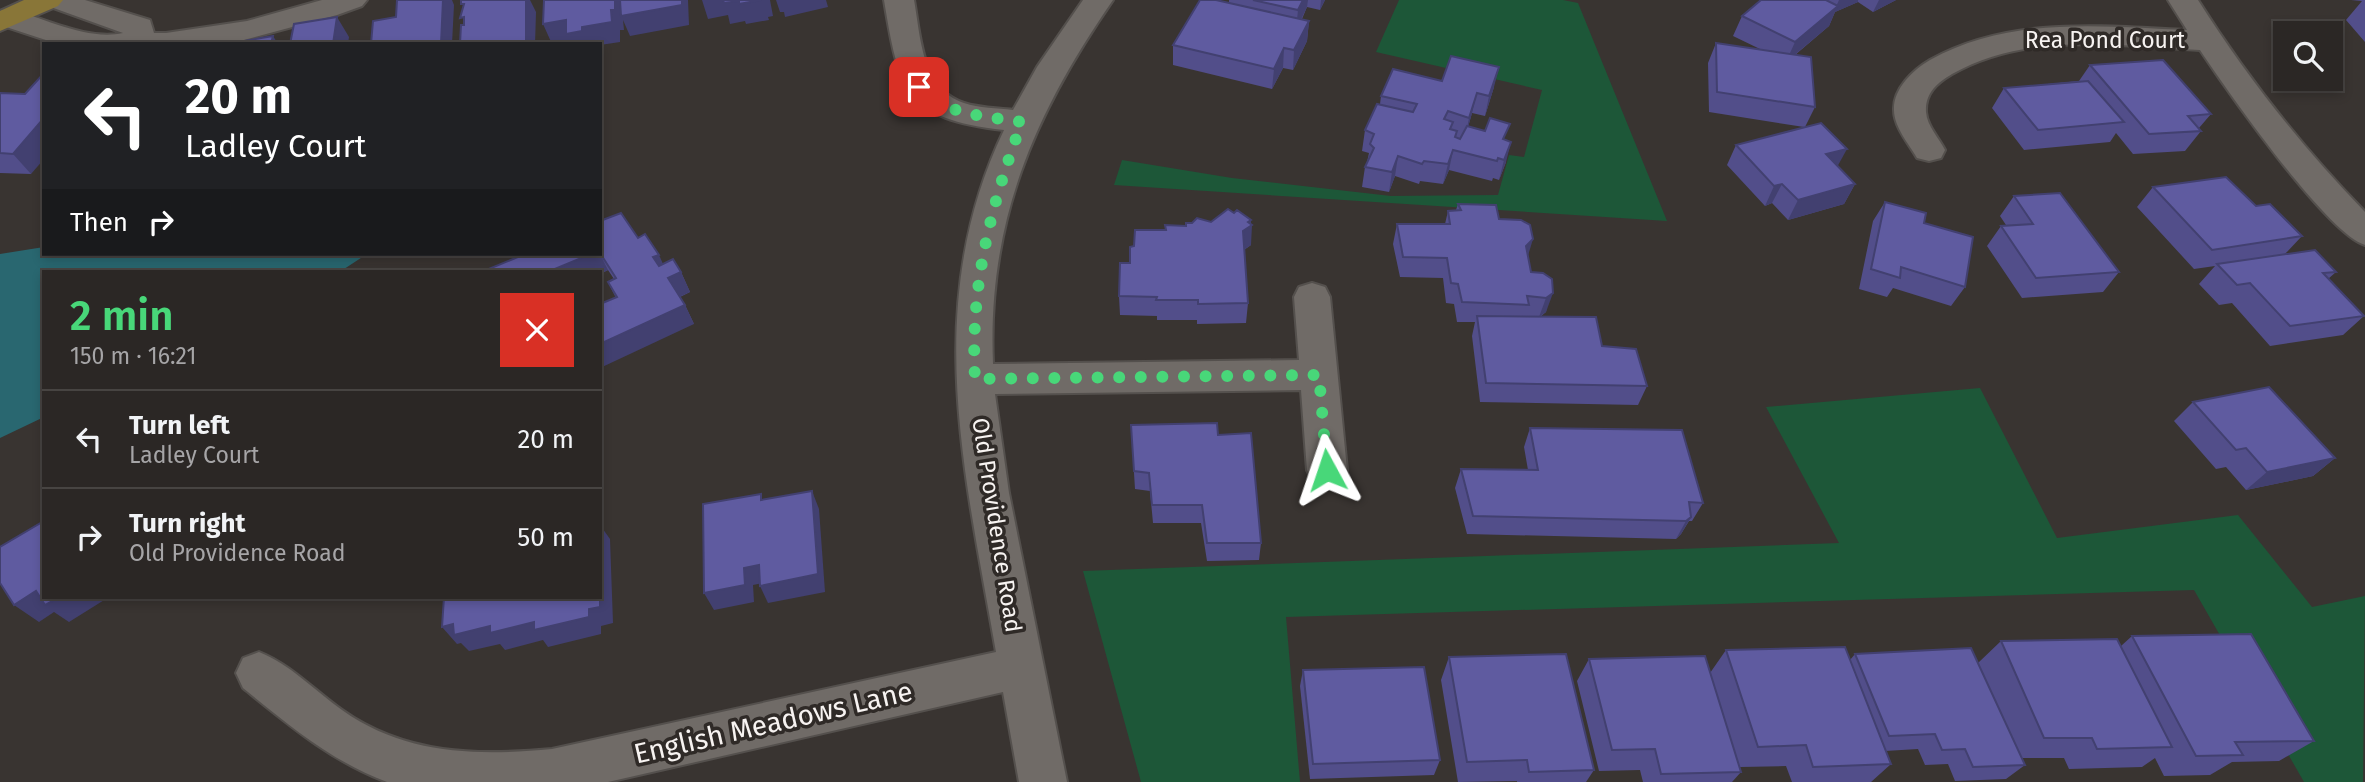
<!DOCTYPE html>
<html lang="en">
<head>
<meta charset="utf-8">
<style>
	:root { --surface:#2b2725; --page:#332f2d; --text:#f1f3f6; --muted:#a6a5a7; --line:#474442; --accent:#48d779 }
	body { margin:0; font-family:"Fira Sans",sans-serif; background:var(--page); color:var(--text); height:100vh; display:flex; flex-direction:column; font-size:26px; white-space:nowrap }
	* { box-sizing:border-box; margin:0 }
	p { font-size:23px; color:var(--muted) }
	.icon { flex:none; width:38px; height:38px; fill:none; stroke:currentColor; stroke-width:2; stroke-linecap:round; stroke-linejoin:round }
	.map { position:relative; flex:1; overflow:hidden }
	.details { position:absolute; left:42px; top:270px; width:560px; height:329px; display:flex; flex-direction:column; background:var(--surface); border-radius:0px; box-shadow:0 4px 10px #0003,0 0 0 2px var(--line) }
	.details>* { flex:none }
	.top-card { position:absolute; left:42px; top:42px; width:560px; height:214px; border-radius:0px; box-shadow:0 4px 10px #0003,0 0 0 2px var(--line); background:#202124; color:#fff; overflow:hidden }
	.buttons { position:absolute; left:2273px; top:21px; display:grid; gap:14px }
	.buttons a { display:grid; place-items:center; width:70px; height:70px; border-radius:0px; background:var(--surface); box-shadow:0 4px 10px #0003,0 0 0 2px var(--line); font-size:35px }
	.pin { position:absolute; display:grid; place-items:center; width:60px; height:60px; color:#fff; margin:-30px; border-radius:14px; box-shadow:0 4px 10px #0006 }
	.me { position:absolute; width:77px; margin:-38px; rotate:355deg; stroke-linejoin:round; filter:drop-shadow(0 0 5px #0008) }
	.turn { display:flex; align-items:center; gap:24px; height:147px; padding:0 28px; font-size:32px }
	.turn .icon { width:91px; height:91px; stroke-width:2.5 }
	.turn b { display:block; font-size:49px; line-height:60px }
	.then { display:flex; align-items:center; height:66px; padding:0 28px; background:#0003; gap:14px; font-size:26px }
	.round { display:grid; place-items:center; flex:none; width:74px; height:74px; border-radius:0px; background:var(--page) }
	.overview { display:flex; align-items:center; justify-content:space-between; height:119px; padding:0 28px }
	h1 { font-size:42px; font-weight:600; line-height:52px; color:var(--accent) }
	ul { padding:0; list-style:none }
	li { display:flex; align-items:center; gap:21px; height:98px; padding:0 28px; border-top:2px solid var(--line) }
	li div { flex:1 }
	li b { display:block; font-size:26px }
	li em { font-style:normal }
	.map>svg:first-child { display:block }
</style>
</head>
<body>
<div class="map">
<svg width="2365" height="782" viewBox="0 0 2365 782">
	<rect width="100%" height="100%" fill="#393431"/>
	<g fill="#1d5738">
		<polygon points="1399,0 1563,0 1578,3 1667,221 1114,185 1122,160 1232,178 1391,196 1498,195 1509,155 1524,157 1542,90 1376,52"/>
		<polygon points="1980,388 2057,538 2238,515 2312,607 2365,596 2363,782 2304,782 2194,590 1286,617 1300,782 1141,782 1083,571 1839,543 1766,407"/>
	</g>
	<polygon fill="#296770" points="44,247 44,254 367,254 341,271 44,271 44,417 0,438 0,254"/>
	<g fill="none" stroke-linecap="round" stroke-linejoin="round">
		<g stroke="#54504d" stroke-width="4">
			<g id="minor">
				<path d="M 43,0 L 85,0 L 150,20 L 154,33 L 166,33 L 247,21 L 322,0 L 367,0 L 362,6 L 337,15 L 229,44 L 58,44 L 0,25 L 0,11 L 9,9 C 45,18 87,41 123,33 L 48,6 Z"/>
				<path d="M 884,0 L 914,0 C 921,38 921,88 964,103 C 979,108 997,108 1013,110 L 1037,67 L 1083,0 L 1113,0 C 1034,114 987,222 993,364 L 1299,360 L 1294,297 L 1299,287 L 1312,283 L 1325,287 L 1330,297 L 1347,470 L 1341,482 L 1327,487 L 1313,482 L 1307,470 L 1301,390 L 995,394 L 1009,493 L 1067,782 L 1019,782 L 1003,692 L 608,782 L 387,782 C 331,761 289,725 243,688 L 236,673 L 243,658 L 259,652 C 290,664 315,691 342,710 C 405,755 478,756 552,749 L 996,652 C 965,473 921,303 1004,130 C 905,119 899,91 884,0 Z"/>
				<path d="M 2168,0 L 2198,0 C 2246,76 2302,147 2365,212 L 2365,245 C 2327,234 2226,89 2200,50 C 2117,46 2027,31 1952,74 C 1937,83 1925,93 1926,112 C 1927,126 1939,138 1945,150 L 1941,158 L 1929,161 L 1917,158 C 1909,144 1894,127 1894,110 C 1893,89 1913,70 1930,60 C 2009,16 2100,26 2187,30 Z"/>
			</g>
		</g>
		<g stroke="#54504d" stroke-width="4">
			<polygon id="major" points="24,0 63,0 58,6 0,31 0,11"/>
		</g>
		<use href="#minor" fill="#706b67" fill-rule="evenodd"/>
		<use href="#major" fill="#897638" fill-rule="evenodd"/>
	</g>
	<g fill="#524e8a">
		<polygon points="1229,0 1325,0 1320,10 1307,7 1302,19 1309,21 1307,41 1293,70 1283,68 1272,89 1173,65 1173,45 1229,3"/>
		<polygon points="1761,0 1896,0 1873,12 1858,2 1835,12 1829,26 1795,55 1815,107 1805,127 1837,166 1855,184 1844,204 1788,220 1772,203 1765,206 1727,165 1736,145 1804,127 1709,112 1708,63 1716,43 1762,50 1733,36 1742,16"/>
		<polygon points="2351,0 2365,0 2365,42 2346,20 2362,1"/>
		<polygon points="2090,65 2211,114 2199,128 2201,131 2185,151 2133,154 2116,133 2110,142 2024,150 1992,108 2004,88 2079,81"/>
		<polygon points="1442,81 1494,87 1485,116 1472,113 1468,127 1506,140 1506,162 1499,180 1493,178 1492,181 1449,170 1443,184 1420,181 1419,184 1395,176 1389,192 1362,187 1365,167 1367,162 1369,153 1362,151 1365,130 1380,104 1381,96"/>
		<polygon points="0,93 25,94 31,174 0,173"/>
		<polygon points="2153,187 2256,206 2302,236 2284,255 2336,272 2328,279 2364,316 2343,335 2270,346 2232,303 2219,305 2199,284 2215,266 2194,269 2137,207"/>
		<polygon points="2014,196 2119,272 2103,292 2022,298 1987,246 2001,226 2006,225 2000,216"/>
		<polygon points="1885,202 1924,223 1965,287 1951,306 1893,288 1887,297 1859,289 1873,221"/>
		<polygon points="1458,204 1499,219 1528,255 1531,272 1552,279 1546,312 1540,317 1602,346 1647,386 1638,405 1480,402 1472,336 1475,322 1457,322 1454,304 1446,303 1443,278 1400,277 1393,244 1397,224 1445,224 1448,211 1456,210"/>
		<polygon points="1251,220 1251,245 1244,250 1248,303 1246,323 1197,324 1197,320 1157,320 1157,316 1120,315 1119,296 1130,263 1134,246 1165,230 1211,222"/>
		<polygon points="638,238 663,264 681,272 690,292 680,297 685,305 694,324 616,298 608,282 614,279 608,270 600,274 600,271 484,271"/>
		<polygon points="2193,402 2335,458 2313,476 2246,490 2226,467 2216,469 2174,421"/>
		<polygon points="1131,425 1218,435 1261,543 1259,560 1207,561 1201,523 1153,523 1150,491 1135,489"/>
		<polygon points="1530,428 1703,503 1692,521 1689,521 1681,534 1676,539 1467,534 1455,488 1461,469 1528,470 1524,447"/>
		<polygon points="2132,636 2314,741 2279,761 2232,762 2210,775 2164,776 2155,758 2142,767 2069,769 2064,758 2022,758 2025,765 2006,779 1955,781 1948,764 1925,765 1918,749 1885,751 1891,764 1871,782 1792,782 1786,766 1740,767 1741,772 1732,782 1643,782 1640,770 1599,771 1577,681 1589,659 1710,673 1726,650 1850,660 1855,654 1978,663 2001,641 2121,646"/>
		<polygon points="1449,657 1594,770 1586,782 1517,782 1517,781 1458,782 1441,680"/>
		<polygon points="1303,670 1440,760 1434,775 1310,779 1300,686"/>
	</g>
	<g fill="#424070">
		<polygon points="443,0 452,0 454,5 452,44 441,44"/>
		<polygon points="526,0 530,0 536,12 535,44 526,44"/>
		<polygon points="615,0 688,0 689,25 630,36 623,20 624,30 620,30 620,42 600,45 600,44 571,44 570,41 552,44 543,24 566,20 582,27 611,10"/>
		<polygon points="702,0 770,0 773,16 768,17 769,20 746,24 745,21 730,24 728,15 708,19"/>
		<polygon points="776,0 826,0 828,7 785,17 784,12 780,12"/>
		<polygon points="1303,0 1308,0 1307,7 1296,30 1298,10"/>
		<polygon points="1321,0 1325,0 1320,10"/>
		<polygon points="1839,0 1858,0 1858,2 1835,12 1829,26 1786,62 1795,42 1835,9"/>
		<polygon points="1879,0 1896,0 1873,12"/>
		<polygon points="337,17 349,37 348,44 333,44"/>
		<polygon points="1309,21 1307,41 1293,70 1294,50"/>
		<polygon points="273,36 278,44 271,44"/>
		<polygon points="1284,48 1283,68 1272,89 1274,69"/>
		<polygon points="1499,67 1494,87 1485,116 1489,96"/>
		<polygon points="1477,93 1472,113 1465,138 1469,118"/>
		<polygon points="44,118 44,159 31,174 13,154"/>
		<polygon points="1457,131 1449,170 1443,184 1448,164"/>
		<polygon points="1511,142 1506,162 1499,180 1504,160"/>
		<polygon points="1847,149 1836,169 1826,154"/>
		<polygon points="1398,156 1395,176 1389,192 1392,172"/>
		<polygon points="1782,184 1772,203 1765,206 1774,186"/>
		<polygon points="1855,184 1844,204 1788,220 1798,200"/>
		<polygon points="1251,220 1251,226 1252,225 1251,245 1242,251 1243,231 1248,222"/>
		<polygon points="1533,239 1527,259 1526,246"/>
		<polygon points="591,254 600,254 608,270 600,274 600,271 550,271"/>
		<polygon points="659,255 668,275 662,277 653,257"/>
		<polygon points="681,272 690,292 677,298 668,278"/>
		<polygon points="1553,293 1546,312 1539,317 1546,298"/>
		<polygon points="685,305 694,324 600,368 600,344"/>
		<polygon points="2335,458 2313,476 2246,490 2267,472"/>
		<polygon points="812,491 819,509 825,592 768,603 760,586"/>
		<polygon points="1691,517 1681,534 1676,539 1686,521"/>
		<polygon points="600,525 610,539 613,623 601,626 601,634 548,647 543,640 505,650 500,644 469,651 461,643 457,644 442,627 453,624 490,626 600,607"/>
		<polygon points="759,565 767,582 753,585 754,602 714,610 704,593 744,568"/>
		<polygon points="36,591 59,597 109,597 69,622 54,612 39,622 14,605"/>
	</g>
	<g fill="#5f5ba0" stroke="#424070" stroke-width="2">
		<polygon points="397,0 443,0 441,44 371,44 373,21 396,17"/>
		<polygon points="461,0 526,0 526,44 460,44 461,25 464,25 464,17 460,18 464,4 461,4"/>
		<polygon points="544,0 615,0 615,10 611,10 612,22 582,27 582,31 566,34 566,20 543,24"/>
		<polygon points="620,0 682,0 682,5 621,16"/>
		<polygon points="723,0 761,0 739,4 739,1 724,3"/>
		<polygon points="1200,0 1216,0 1309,21 1294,50 1284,48 1274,69 1173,45"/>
		<polygon points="1253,0 1303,0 1298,10"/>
		<polygon points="1761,0 1826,0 1838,6 1795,42 1742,16"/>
		<polygon points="337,17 333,44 290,44 294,24"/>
		<polygon points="273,36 271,44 232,44 232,43"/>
		<polygon points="1716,43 1811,57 1815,107 1717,92"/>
		<polygon points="1451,56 1499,67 1489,96 1477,93 1469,118 1448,111 1444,119 1453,122 1450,129 1457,131 1455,137 1460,139 1467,126 1485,131 1490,118 1510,124 1503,139 1511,142 1504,160 1498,158 1497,161 1453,150 1448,164 1424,161 1422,164 1398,156 1392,172 1365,167 1374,148 1370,144 1374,134 1365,130 1377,104 1413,112 1417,104 1381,96 1393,69 1442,81"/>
		<polygon points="2163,60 2211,114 2188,116 2201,131 2149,134 2090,65"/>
		<polygon points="44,73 44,118 13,154 0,153 0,93 25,94"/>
		<polygon points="2088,81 2124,122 2038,130 2004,88"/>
		<polygon points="1821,123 1847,149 1826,154 1855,184 1798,200 1782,184 1774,186 1736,145"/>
		<polygon points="2226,177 2256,206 2270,204 2302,236 2212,250 2153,187"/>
		<polygon points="2060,193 2119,272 2036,278 2001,226 2033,224 2014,196"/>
		<polygon points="1885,202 1926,213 1924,223 1973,237 1965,287 1901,267 1900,278 1871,269"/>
		<polygon points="1458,204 1496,205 1499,219 1521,220 1530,225 1533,239 1526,246 1531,272 1543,273 1552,279 1553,293 1546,298 1527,296 1529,305 1462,302 1458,284 1451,283 1447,258 1403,257 1397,224 1450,224 1448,211 1461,210"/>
		<polygon points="1228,209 1234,213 1237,210 1251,220 1248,222 1252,225 1243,231 1248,303 1198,304 1198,300 1156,300 1157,297 1119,296 1120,263 1130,263 1130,247 1134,246 1135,230 1166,230 1165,225 1186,226 1186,223 1192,223 1197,218 1211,222"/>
		<polygon points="621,213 638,238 645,234 659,255 653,257 659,266 673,259 681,272 668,278 685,305 600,344 600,304 617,297 608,282 616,278 600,253 600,221"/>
		<polygon points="2315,250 2336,272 2323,273 2364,316 2290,326 2250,283 2237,285 2217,264"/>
		<polygon points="525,254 591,254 550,271 484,271"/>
		<polygon points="1477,316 1596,317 1602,346 1636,349 1647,386 1486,383"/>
		<polygon points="2269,387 2335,458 2267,472 2246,448 2236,450 2193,402"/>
		<polygon points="1217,423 1218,435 1251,433 1261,543 1207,543 1202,505 1152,505 1149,473 1134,471 1131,425"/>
		<polygon points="1530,428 1682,430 1703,503 1689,502 1691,517 1686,521 1473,516 1461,469 1538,470"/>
		<polygon points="812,491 818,574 760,586 759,565 744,568 745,585 704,593 703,504 761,494 761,500"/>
		<polygon points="44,521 44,597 59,597 45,605 36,591 14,605 0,583 0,547"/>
		<polygon points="444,597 600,597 600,607 589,609 589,617 534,630 534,622 490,633 490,626 454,635 453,624 442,627"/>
		<polygon points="2251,634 2314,741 2235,742 2243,755 2196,756 2132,636"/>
		<polygon points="2117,639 2172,747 2097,749 2092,738 2044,738 2001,641"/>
		<polygon points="1845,647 1891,764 1813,767 1806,745 1758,747 1726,650"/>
		<polygon points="1971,648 2025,765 1973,767 1965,749 1942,750 1935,734 1889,736 1855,654"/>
		<polygon points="1566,654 1594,770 1529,772 1527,760 1467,762 1449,657"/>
		<polygon points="1705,656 1741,772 1661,774 1655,749 1612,750 1589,659"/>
		<polygon points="1424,667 1440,760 1313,764 1303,670"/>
	</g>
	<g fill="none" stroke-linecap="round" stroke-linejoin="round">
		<path stroke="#48d779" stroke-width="12" stroke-dasharray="0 21.6" d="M 919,87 C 951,117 981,115 1022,122 C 990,208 970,287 975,379 L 1319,375 L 1327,470"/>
	</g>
	<g text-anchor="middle" stroke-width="7" stroke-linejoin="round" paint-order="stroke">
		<g font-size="23" fill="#f7f3f1" stroke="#2f2a27">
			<text x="2105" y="48">Rea Pond Court</text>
			<text transform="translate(997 525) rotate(81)" y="8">Old Providence Road</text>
		</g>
		<g font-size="28" fill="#f7f3f1" stroke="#2f2a27">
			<text transform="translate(773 722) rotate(-13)" y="10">English Meadows Lane</text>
		</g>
	</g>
</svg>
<div class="buttons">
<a><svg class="icon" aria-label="search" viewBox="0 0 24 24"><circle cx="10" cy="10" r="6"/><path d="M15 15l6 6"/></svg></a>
</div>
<div class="pin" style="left:919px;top:87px;background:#d93025"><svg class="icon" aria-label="arrive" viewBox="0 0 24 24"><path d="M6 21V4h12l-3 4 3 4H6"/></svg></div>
<svg class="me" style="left:1327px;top:470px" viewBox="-20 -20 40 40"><path d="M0-17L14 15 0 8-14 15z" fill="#48d779" stroke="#fff" stroke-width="4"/></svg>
<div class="top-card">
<div class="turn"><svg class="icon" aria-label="left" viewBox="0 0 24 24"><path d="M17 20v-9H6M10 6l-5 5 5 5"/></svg><div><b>20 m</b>Ladley Court</div></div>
<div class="then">Then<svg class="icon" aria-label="right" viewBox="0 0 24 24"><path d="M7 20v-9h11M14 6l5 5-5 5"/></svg></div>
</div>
<section class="details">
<div class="overview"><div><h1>2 min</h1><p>150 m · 16:21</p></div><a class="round" style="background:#d93025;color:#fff"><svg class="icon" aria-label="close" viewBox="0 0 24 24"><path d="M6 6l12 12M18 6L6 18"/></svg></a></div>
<ul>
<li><svg class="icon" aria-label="left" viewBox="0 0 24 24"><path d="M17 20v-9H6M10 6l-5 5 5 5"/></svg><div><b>Turn left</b><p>Ladley Court</p></div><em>20 m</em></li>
<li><svg class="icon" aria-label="right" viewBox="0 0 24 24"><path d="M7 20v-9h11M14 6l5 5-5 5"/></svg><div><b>Turn right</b><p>Old Providence Road</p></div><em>50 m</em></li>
</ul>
</section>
</div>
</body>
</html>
